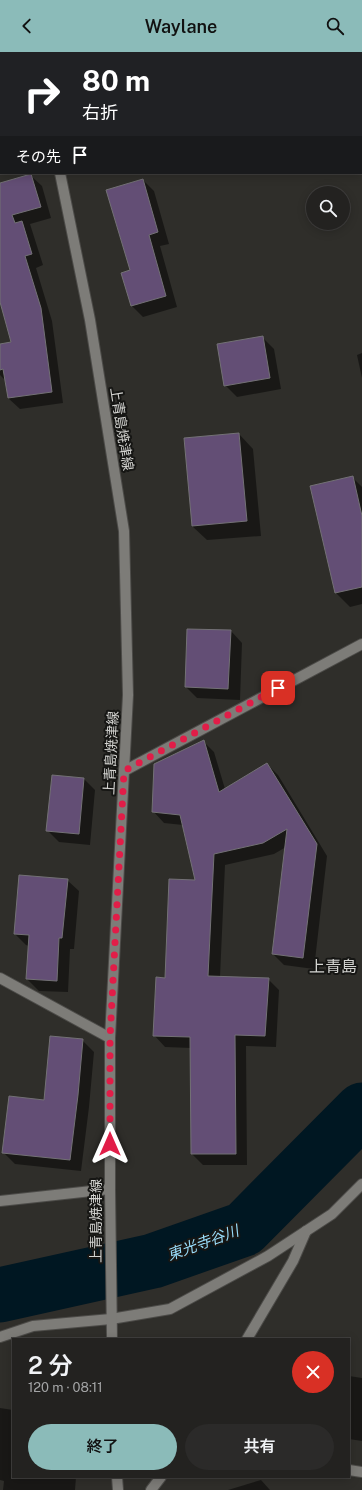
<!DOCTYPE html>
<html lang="ja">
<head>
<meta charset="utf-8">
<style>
	:root { --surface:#232220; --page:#2b2a29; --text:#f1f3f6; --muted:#a3a4a5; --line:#403f3e; --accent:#8bbbb9 }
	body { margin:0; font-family:"Public Sans","Noto Sans JP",sans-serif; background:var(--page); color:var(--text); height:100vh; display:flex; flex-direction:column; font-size:15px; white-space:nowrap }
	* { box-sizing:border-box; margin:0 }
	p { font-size:13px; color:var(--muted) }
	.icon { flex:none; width:22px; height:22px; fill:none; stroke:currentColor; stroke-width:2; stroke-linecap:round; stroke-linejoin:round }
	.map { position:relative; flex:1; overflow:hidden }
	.sheet { position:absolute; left:12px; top:1286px; width:338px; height:140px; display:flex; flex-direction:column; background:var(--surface); border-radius:0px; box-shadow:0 2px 10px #0003,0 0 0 1px var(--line) }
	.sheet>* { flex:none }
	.top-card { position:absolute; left:0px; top:0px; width:362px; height:122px; box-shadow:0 2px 10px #0003,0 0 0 1px var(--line); background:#202124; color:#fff; overflow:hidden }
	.fabs { position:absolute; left:306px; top:134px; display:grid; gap:8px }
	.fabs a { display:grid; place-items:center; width:44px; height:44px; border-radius:50%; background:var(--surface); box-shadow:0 2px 10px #0003,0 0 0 1px var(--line); font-size:20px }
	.pin { position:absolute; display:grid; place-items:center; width:34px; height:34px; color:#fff; margin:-17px; border-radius:8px; box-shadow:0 2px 6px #0006 }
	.me { position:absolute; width:44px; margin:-22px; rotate:0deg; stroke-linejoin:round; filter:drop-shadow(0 0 3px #0008) }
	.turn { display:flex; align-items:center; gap:14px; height:84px; padding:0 16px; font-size:18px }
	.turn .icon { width:52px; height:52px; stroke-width:2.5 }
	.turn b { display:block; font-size:28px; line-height:34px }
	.then { display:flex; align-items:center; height:38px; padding:0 16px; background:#0003; gap:8px; font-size:15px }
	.round { display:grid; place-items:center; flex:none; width:42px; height:42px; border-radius:21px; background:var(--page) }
	.summary { display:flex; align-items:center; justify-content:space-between; height:68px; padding:0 16px }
	h1 { font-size:24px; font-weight:600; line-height:30px }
	.action { display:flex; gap:8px; margin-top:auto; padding:8px 16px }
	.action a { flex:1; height:46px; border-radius:24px; background:var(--accent); color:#111; font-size:16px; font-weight:600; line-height:46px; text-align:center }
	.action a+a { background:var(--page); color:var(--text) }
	header { display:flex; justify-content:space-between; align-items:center; height:52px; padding:0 16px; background:var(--accent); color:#111; font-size:18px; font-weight:600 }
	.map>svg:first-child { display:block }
</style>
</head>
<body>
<header><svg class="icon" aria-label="back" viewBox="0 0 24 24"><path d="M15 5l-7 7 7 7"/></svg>Waylane<svg class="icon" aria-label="search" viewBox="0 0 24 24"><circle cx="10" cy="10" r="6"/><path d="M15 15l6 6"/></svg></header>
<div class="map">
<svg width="362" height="1438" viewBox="0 0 362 1438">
	<rect width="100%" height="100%" fill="#2f2e2a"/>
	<g fill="#0007">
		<polygon points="0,0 4,1 1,1 0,72"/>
		<polygon points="222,0 264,0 261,1"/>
		<polygon points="30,123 42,134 51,166 30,172 43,213 36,216 52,269 63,351 20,357 8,346 6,329 0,323 0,293 12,291 0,247 0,132"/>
		<polygon points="143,128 154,139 169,192 160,194 177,255 143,265 131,253 131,219"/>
		<polygon points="262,285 274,297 281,337 237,345 225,333"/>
		<polygon points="362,301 362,326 357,303"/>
		<polygon points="239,382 253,397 261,484 207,488 192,474"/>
		<polygon points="352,425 362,435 362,552 350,555 336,541"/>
		<polygon points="231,579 242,591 240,648 197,646 186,635"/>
		<polygon points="203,689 214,700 225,737 267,712 278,723 327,804 314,917 284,913 273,902 286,795 274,802 225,813 220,925 268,927 279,938 276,995 246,994 247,1113 203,1113 192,1102 191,996 165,995 154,983 165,927 196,829 183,773 164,771 153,759"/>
		<polygon points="84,727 95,738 90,793 59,790 47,778"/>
		<polygon points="67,828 79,839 74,897 70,897 68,940 39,939 27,927 29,894 26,893 15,882"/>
		<polygon points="82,988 94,1000 89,1055 81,1119 15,1112 3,1100 45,1049"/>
		<polygon points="349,1324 362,1326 362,1389 349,1387"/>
		<polygon points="0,1356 13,1358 13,1425 76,1425 75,1438 3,1438 4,1429 0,1428"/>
		<polygon points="261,1428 270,1438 228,1438"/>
	</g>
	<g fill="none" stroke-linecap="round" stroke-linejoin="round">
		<polyline stroke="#001722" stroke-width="55" points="0,1243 153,1209 244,1177 362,1058"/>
	</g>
	<g fill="#634e75" stroke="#737175">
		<polygon points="31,122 41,155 12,163 15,171 22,169 32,202 25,204 41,256 52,340 8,346 3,317 0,318 0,292 11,290 0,250 0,131"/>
		<polygon points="143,127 158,180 149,183 166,244 131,254 121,221 130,218 106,138"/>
		<polygon points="263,284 270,326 224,334 217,292"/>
		<polygon points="239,381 247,469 192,474 184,386"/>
		<polygon points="353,424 362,464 362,535 335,541 310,434"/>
		<polygon points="187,577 231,578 228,637 185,635"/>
		<polygon points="204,688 219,740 267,711 317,792 303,906 272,902 287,777 263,791 214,802 208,924 269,926 265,984 235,983 236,1102 191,1102 190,985 153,984 156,925 165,926 169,827 195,828 180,763 152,760 154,712"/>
		<polygon points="52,723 84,726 79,782 46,779"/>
		<polygon points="19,823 68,827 62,886 59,886 57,929 26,927 29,883 14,882"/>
		<polygon points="50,984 83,987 78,1043 70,1108 2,1101 9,1044 44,1048"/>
	</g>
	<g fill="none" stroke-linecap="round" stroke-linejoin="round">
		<g stroke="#4c4b48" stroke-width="12">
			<g id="lane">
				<polyline points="124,719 362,592"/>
				<polyline points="0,926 110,986"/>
				<polyline points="0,1149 110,1137"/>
				<polyline points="0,1285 33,1274 111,1267"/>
				<polyline points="247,1287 293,1209 306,1179"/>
				<polyline points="349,1418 362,1420"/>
				<polyline points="151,1438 161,1425"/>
			</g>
		</g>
		<g stroke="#4c4b48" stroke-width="12">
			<polyline id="street" points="111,1267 170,1257 268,1204 332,1162 362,1132"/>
		</g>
		<g stroke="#4c4b48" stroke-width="12">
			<g id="secondary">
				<polyline points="36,0 36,1"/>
				<polyline points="60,121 90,268 124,479 128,643 110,986 110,1137 112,1287"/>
				<polyline points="117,1425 118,1438"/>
			</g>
		</g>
		<use href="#lane" stroke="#7d7c78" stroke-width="10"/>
		<use href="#street" stroke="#7d7c78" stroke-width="10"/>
		<use href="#secondary" stroke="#7d7c78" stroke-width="10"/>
	</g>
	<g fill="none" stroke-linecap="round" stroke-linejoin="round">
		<polyline stroke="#e11d48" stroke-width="7" stroke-dasharray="0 12.6" points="110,1092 110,986 124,719 278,636"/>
	</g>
	<g text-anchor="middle" stroke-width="4" stroke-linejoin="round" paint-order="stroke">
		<g font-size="14" fill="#d3d3d0" stroke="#161614">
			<text transform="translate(122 377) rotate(81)" y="5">上青島焼津線</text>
			<text transform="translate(111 701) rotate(-87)" y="5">上青島焼津線</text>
			<text transform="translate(96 1169) rotate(-90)" y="5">上青島焼津線</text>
		</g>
		<g font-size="15" font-style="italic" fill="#99dcf9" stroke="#161614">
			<text transform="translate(203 1191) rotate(-20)" y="5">東光寺谷川</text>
		</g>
		<g font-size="16" fill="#d3d3d0" stroke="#161614">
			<text x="333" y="920">上青島</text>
		</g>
	</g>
</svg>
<div class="fabs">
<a><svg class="icon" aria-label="search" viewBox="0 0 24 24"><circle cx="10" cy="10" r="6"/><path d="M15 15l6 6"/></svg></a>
</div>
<div class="pin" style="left:278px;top:636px;background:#d93025"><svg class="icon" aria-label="arrive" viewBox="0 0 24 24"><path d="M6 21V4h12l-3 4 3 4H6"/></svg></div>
<svg class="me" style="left:110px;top:1092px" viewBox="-20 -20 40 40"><path d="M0-17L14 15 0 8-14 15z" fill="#e11d48" stroke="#fff" stroke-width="4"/></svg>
<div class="top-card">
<div class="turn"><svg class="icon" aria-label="right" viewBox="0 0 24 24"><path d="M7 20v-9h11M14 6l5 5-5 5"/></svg><div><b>80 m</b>右折</div></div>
<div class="then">その先<svg class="icon" aria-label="arrive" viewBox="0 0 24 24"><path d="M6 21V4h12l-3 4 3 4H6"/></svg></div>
</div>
<section class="sheet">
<div class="summary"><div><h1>2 分</h1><p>120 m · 08:11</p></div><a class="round" style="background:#d93025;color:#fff"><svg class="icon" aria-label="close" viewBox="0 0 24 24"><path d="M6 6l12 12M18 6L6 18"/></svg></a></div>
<div class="action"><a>終了</a><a>共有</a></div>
</section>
</div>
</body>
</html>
